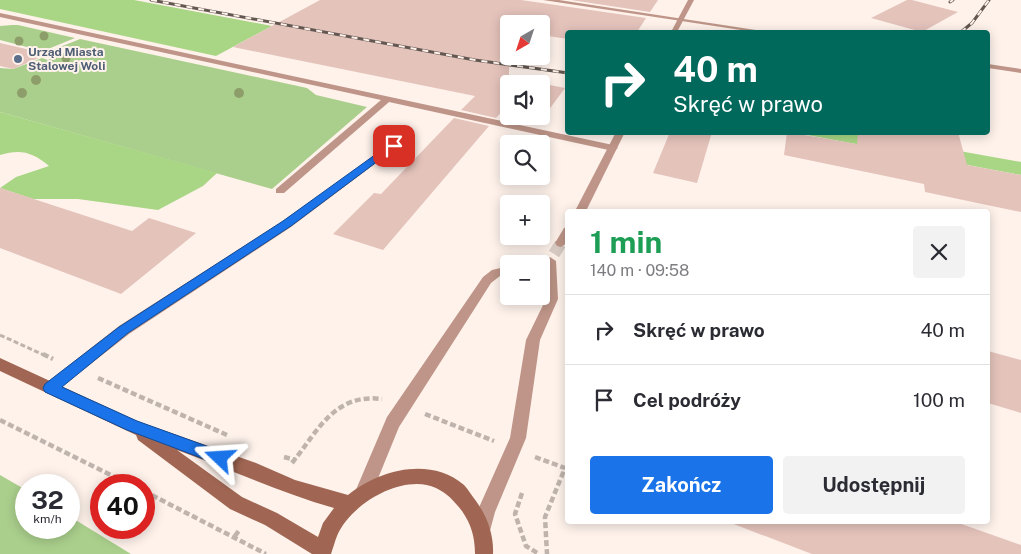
<!DOCTYPE html>
<html lang="pl">
<head>
<meta charset="utf-8">
<style>
	:root { --surface:#fff; --page:#f2f2f3; --text:#2b2b33; --muted:#7c7c81; --line:#e1e1e2; --accent:#1a73e8 }
	body { margin:0; font-family:"Public Sans",sans-serif; background:var(--page); color:var(--text); height:100vh; display:flex; flex-direction:column; font-size:19px; white-space:nowrap }
	* { box-sizing:border-box; margin:0 }
	p { font-size:16px; color:var(--muted) }
	.icon { flex:none; width:28px; height:28px; fill:none; stroke:currentColor; stroke-width:2; stroke-linecap:round; stroke-linejoin:round }
	.map { position:relative; flex:1; overflow:hidden }
	.details { position:absolute; left:565px; top:209px; width:425px; height:315px; display:flex; flex-direction:column; background:var(--surface); border-radius:5px; box-shadow:0 2px 12px #0003 }
	.details>* { flex:none }
	.hud { position:absolute; left:565px; top:30px; width:425px; height:105px; border-radius:5px; box-shadow:0 2px 12px #0003; background:#00695c; color:#fff; overflow:hidden }
	.needle { width:32px; rotate:219deg }
	.tools { position:absolute; left:500px; top:15px; display:grid; gap:10px }
	.tools a { display:grid; place-items:center; width:50px; height:50px; border-radius:5px; background:var(--surface); box-shadow:0 2px 12px #0003; font-size:25px }
	.speed { position:absolute; left:15px; top:474px; display:flex; gap:10px; font-size:25px; font-weight:700; text-align:center }
	.speed>* { display:grid; place-content:center; width:65px; height:65px; border-radius:50%; background:var(--surface); box-shadow:0 2px 12px #0003; line-height:1 }
	.speed small { font-size:12px; font-weight:400 }
	.speed .limit { border:8px solid #d22; background:#fff; color:#111 }
	.pin { position:absolute; display:grid; place-items:center; width:42px; height:42px; color:#fff; margin:-21px; border-radius:10px; box-shadow:0 2px 8px #0006 }
	.me { position:absolute; width:55px; margin:-28px; rotate:290deg; stroke-linejoin:round; filter:drop-shadow(0 0 4px #0008) }
	.turn { display:flex; align-items:center; gap:18px; height:105px; padding:0 25px; font-size:22px }
	.turn .icon { width:65px; height:65px; stroke-width:2.5 }
	.turn b { display:block; font-size:35px; line-height:42px }
	.round { display:grid; place-items:center; flex:none; width:52px; height:52px; border-radius:5px; background:var(--page) }
	.head { display:flex; align-items:center; justify-content:space-between; height:85px; padding:0 25px }
	h1 { font-size:30px; font-weight:700; line-height:38px; color:#1e9e55 }
	.primary-button { display:flex; gap:10px; margin-top:auto; padding:10px 25px }
	.primary-button a { flex:1; height:58px; border-radius:5px; background:var(--accent); color:#fff; font-size:20px; font-weight:700; line-height:58px; text-align:center }
	.primary-button a+a { background:var(--page); color:var(--text) }
	ul { padding:0; list-style:none }
	li { display:flex; align-items:center; gap:15px; height:70px; padding:0 25px; border-top:1px solid var(--line) }
	li div { flex:1 }
	li b { display:block; font-size:19px }
	li em { font-style:normal }
	.map>svg:first-child { display:block }
</style>
</head>
<body>
<div class="map">
<svg width="1021" height="554" viewBox="0 0 1021 554">
	<rect width="100%" height="100%" fill="#fef2eb"/>
	<g fill="#aacf8c">
		<polygon points="12,25 18,25 75,38 48,49 38,50 0,40 0,26"/>
		<polygon points="80,39 307,88 316,95 367,107 272,189 0,112 0,68 13,69 42,58 48,60 74,48 66,46 55,49"/>
		<polygon points="0,475 26,490 26,528 69,528 69,516 131,554 0,554"/>
	</g>
	<g fill="#a9d685">
		<polygon points="0,0 134,0 272,26 216,56 0,9"/>
		<path d="M 0,112 L 217,173 L 203,186 L 158,210 L 78,199 L 33,199 L 0,188 L 16,177 L 49,166 C 32,152 21,149 0,155 Z"/>
		<polygon points="797,133 859,133 1021,162 1021,175"/>
	</g>
	<g fill="#e4c3bb">
		<polygon points="320,0 521,0 646,18 637,32 568,32 568,39 541,35 541,24 509,24 509,77 565,88 548,111 541,110 541,84 509,84 509,103 496,118 461,110 475,96 233,47"/>
		<polygon points="571,0 658,0 650,12"/>
		<polygon points="907,0 912,0 958,12 922,32 871,18"/>
		<polygon points="0,43 48,54 13,69 0,66"/>
		<polygon points="454,118 489,126 383,250 333,234 374,193 381,194"/>
		<polygon points="670,132 712,132 697,183 653,173"/>
		<polygon points="787,132 857,144 858,132 958,132 967,165 1021,175 1021,212 925,192 924,184 784,155"/>
		<polygon points="0,188 132,231 149,218 196,233 121,294 0,248"/>
		<polygon points="988,351 1021,360 1021,413 988,403"/>
		<polygon points="732,521 953,521 1021,545 1021,554 812,554 731,523"/>
	</g>
	<g fill="none" stroke-linecap="round" stroke-linejoin="round">
		<polyline stroke="#d8ccc5" stroke-width="12" stroke-dasharray="12 6" stroke-linecap="butt" points="554,254 561,243"/>
		<polyline stroke="#bfb4ad" stroke-width="3" stroke-dasharray="5 2.5" stroke-linecap="butt" points="0,335 46,356"/>
		<g stroke="#bfb4ad" stroke-width="4.5" stroke-dasharray="6 3" stroke-linecap="butt">
			<polyline points="43,354 53,359"/>
			<polyline points="98,378 227,435"/>
			<polyline points="425,414 494,441"/>
			<polyline points="0,420 131,485"/>
			<polyline points="284,457 296,460"/>
			<polyline points="535,457 565,468 545,517 547,554"/>
			<path d="M 292,463 C 318,431 334,393 382,399"/>
			<polyline points="144,491 266,554"/>
			<polyline points="522,493 515,514 526,546 539,554"/>
			<polyline points="235,536 240,529"/>
		</g>
		<g fill="#be9588" fill-rule="evenodd">
			<polygon points="543,0 559,0 769,32 754,32"/>
			<polygon points="0,13 613,145 618,148 613,151 389,102 284,193 276,193 276,189 381,100 0,17"/>
			<polygon points="988,64 1021,69 1021,73 988,68"/>
			<polygon points="393,143 398,146 396,148 291,227 129,334 55,392 50,394 45,392 43,388 45,384 119,326 283,221"/>
		</g>
		<g fill="#be9588" fill-rule="evenodd">
			<polygon points="688,0 694,0 677,32 671,32"/>
			<polygon points="616,132 625,132 586,211 575,211"/>
			<polygon points="568,227 567,243 561,247 557,246 555,243 564,228"/>
			<polygon points="550,257 556,261 558,299 540,340 526,438 495,512 488,538 482,541 476,538 473,532 477,512 510,438 526,340 546,299 544,261"/>
			<polygon points="509,266 509,274 500,276 491,283 399,427 370,498 364,500 358,498 355,492 387,417 483,277 492,270"/>
		</g>
		<path fill="#a06653" fill-rule="evenodd" d="M 0,358 L 137,421 L 256,463 L 295,480 L 348,495 C 379,470 430,456 464,485 C 468,489 472,496 476,501 C 487,516 494,535 493,554 L 475,554 C 475,537 471,524 462,511 C 454,501 448,494 436,488 C 403,473 350,504 337,536 C 335,541 333,548 331,554 L 312,554 L 265,525 L 230,509 L 138,440 L 136,435 L 0,371 ZM 177,450 C 230,469 281,493 334,508 L 323,523 L 318,537 L 277,513 L 242,497 Z"/>
		<g stroke="#635851" stroke-width="3">
			<g id="rail">
				<polyline points="151,0 475,60 568,73"/>
				<polyline points="950,2 953,0"/>
				<polyline points="961,32 972,23 989,0"/>
			</g>
		</g>
		<use href="#rail" stroke="#fef2eb" stroke-width="2" stroke-dasharray="6" stroke-linecap="butt"/>
	</g>
	<g fill="#8e9e6a">
		<circle cx="44" cy="36" r="4.5"/>
		<circle cx="19" cy="41" r="4.5"/>
		<circle cx="66" cy="58" r="4.5"/>
		<circle cx="36" cy="80" r="5"/>
		<circle cx="22" cy="93" r="5"/>
		<circle cx="239" cy="93" r="5"/>
	</g>
	<polygon fill="#1a73e8" stroke="#114b97" points="390,144 398,146 291,226 128,333 62,387 137,421 226,453 228,458 226,463 220,465 127,430 45,392 43,388 45,384 119,327 283,221"/>
	<circle fill="#5c6f8a" stroke="#fef2eb" stroke-width="2" cx="18" cy="59" r="5"/>
	<g text-anchor="middle" stroke-width="4" stroke-linejoin="round" paint-order="stroke">
		<g font-size="12" font-weight="bold" fill="#4e5e75" stroke="#fef2eb" text-anchor="start">
			<text x="28" y="56">Urząd Miasta<tspan x="28" dy="14">Stalowej Woli</tspan></text>
		</g>
	</g>
</svg>
<div class="tools">
<a><svg class="needle" viewBox="-14 -14 28 28"><path d="M0-13l5 13h-10z" fill="#e53935"/><path d="M0 13l5-13h-10z" fill="#7c7c81"/></svg></a>
<a><svg class="icon" aria-label="sound" viewBox="0 0 24 24"><path d="M4 9h4l5-4v14l-5-4H4zM17 9q2 3 0 6"/></svg></a>
<a><svg class="icon" aria-label="search" viewBox="0 0 24 24"><circle cx="10" cy="10" r="6"/><path d="M15 15l6 6"/></svg></a>
<a>+</a>
<a>−</a>
</div>
<div class="speed"><div>32<small>km/h</small></div><div class="limit">40</div></div>
<div class="pin" style="left:394px;top:146px;background:#d93025"><svg class="icon" aria-label="arrive" viewBox="0 0 24 24"><path d="M6 21V4h12l-3 4 3 4H6"/></svg></div>
<svg class="me" style="left:220px;top:458px" viewBox="-20 -20 40 40"><path d="M0-17L14 15 0 8-14 15z" fill="#1a73e8" stroke="#fff" stroke-width="4"/></svg>
<div class="hud">
<div class="turn"><svg class="icon" aria-label="right" viewBox="0 0 24 24"><path d="M7 20v-9h11M14 6l5 5-5 5"/></svg><div><b>40 m</b>Skręć w prawo</div></div>
</div>
<section class="details">
<div class="head"><div><h1>1 min</h1><p>140 m · 09:58</p></div><a class="round"><svg class="icon" aria-label="close" viewBox="0 0 24 24"><path d="M6 6l12 12M18 6L6 18"/></svg></a></div>
<ul>
<li><svg class="icon" aria-label="right" viewBox="0 0 24 24"><path d="M7 20v-9h11M14 6l5 5-5 5"/></svg><div><b>Skręć w prawo</b></div><em>40 m</em></li>
<li><svg class="icon" aria-label="arrive" viewBox="0 0 24 24"><path d="M6 21V4h12l-3 4 3 4H6"/></svg><div><b>Cel podróży</b></div><em>100 m</em></li>
</ul>
<div class="primary-button"><a>Zakończ</a><a>Udostępnij</a></div>
</section>
</div>
</body>
</html>
